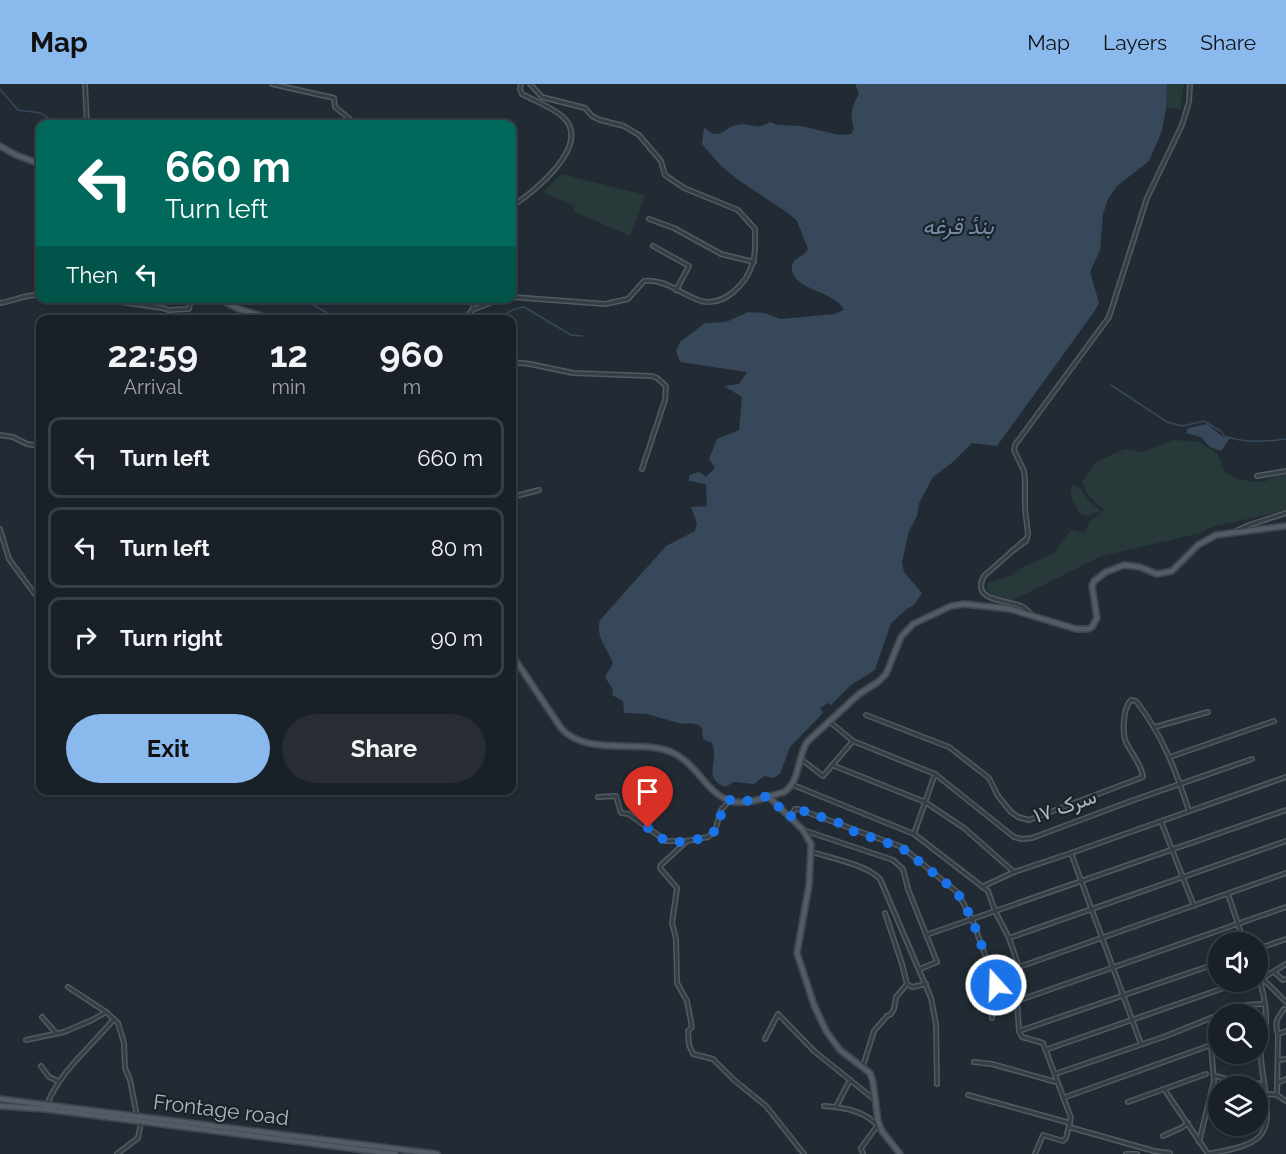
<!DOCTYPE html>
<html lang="en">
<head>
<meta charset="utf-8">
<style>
	:root { --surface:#1a2027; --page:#272d33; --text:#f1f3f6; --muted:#9fa3a7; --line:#383e44; --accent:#89b9ed }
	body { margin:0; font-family:Raleway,Vazirmatn,sans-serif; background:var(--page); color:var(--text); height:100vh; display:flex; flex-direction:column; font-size:22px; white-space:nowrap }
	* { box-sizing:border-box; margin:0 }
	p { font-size:20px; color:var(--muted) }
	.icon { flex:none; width:33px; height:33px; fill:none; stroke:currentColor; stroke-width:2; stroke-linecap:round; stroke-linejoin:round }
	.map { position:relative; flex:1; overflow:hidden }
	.sheet { position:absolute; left:36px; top:231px; width:480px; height:480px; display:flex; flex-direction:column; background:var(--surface); border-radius:12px; box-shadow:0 3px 9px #0003,0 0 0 2px var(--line) }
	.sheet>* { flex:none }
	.banner { position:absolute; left:36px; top:36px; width:480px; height:183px; border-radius:12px; box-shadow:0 3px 9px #0003,0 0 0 2px var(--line); background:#00695c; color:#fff; overflow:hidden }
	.buttons { position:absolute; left:1208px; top:848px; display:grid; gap:12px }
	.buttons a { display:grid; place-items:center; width:60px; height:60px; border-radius:50%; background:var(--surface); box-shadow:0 3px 9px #0003,0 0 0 2px var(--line); font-size:30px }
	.pin { position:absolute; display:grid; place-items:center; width:51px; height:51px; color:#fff; margin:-62px -26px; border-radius:50% 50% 50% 0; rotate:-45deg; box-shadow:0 0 6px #0007 }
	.pin .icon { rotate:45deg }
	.me { position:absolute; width:66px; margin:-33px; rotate:340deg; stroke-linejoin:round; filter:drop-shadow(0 0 4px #0008) }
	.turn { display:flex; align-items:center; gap:21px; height:126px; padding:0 30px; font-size:27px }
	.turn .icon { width:78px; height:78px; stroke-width:2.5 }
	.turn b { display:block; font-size:42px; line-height:51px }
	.then { display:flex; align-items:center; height:57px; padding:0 30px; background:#0003; gap:12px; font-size:22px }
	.eta { display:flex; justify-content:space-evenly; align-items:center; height:102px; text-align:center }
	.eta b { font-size:36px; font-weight:700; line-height:42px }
	.action { display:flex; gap:12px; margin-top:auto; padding:12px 30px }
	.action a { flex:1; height:69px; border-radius:36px; background:var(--accent); color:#111; font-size:24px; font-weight:700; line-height:69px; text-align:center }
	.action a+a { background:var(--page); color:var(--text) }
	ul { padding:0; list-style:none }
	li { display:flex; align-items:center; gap:18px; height:81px; margin:0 12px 9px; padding:0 18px; border:3px solid var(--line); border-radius:12px }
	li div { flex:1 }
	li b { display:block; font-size:22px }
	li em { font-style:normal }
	header { display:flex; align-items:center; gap:36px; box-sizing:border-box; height:84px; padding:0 30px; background:var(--accent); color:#111 }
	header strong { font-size:28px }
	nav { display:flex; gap:33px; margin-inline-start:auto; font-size:21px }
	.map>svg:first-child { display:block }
</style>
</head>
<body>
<header>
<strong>Map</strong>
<nav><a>Map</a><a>Layers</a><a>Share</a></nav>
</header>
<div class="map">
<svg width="1286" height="1070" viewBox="0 0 1286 1070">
	<rect width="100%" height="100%" fill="#222b34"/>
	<g fill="#273a39">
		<polygon points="1167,0 1184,0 1180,25 1166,24"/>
		<polygon points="561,90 645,111 630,152 573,127 575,122 543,108"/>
		<polygon points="1173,356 1199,358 1218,370 1224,387 1237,395 1256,398 1267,397 1271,393 1286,390 1286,426 1212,443 1200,449 1102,472 1011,517 993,512 987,505 988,499 1011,492 1019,485 1054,469 1071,446 1084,449 1090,437 1104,426 1088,411 1082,398 1095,379 1120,367 1126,365 1143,368"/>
		<polygon points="1075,401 1080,404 1086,414 1100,426 1100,428 1087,432 1080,430 1070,411 1072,402"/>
	</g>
	<g fill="#36485a">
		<path d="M 855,0 L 1167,0 L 1166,24 L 1162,47 L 1149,77 L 1117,102 L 1108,115 L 1103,130 L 1100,166 L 1090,188 L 1099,219 L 1094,228 L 997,362 L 972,359 L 953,378 L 933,393 L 919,419 L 917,432 L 909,447 L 902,478 L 904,488 L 922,509 L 913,522 L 908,524 L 891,539 L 875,586 L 851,601 L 831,621 L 828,619 L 820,624 L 823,629 L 790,663 L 780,690 L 774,694 L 764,692 L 754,700 L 734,698 L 725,703 C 701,692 720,680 712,659 L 703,655 L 702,644 L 699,641 L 689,639 L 682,640 L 647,630 L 624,629 L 623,617 L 612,611 L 613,606 L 605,593 L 613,579 C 607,564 595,552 600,536 L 666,462 L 695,447 L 697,439 L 691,423 L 707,422 L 706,400 L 689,397 L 689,391 L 699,388 L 706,393 L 715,384 L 709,375 L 717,355 L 739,346 L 742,313 L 724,302 L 739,300 L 747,288 L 680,278 L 676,267 L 680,258 L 705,239 L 726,238 L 748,228 L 764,229 L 781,235 L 835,230 L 844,226 C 835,206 789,206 792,182 C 793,173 805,173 808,165 L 797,137 L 788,129 L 737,95 L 720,81 L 702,60 L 704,44 C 707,45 709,48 712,49 C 722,53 726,44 733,42 C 751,36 753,48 770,38 L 777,41 L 801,42 L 839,51 L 851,50 L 854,45 C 850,32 851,23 859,10 Z"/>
		<polygon points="1207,340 1223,353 1230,354 1221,367 1210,363 1201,353 1186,349 1188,344"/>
	</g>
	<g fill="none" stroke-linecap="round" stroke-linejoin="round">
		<g stroke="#36485a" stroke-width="1.5">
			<polyline points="0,5 18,26 41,29 57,40"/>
			<polyline points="301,214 340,236"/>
			<path d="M 499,236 C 506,228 514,224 524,223 L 571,251 L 582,252"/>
			<path d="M 1111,301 L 1167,338 L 1183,342 L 1204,337 L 1222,348 L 1224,352 C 1245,359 1264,358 1286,355"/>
		</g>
		<g stroke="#525b63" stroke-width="6">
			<g id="minor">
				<polyline points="85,0 87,40"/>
				<polyline points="272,0 334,14 335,23 356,40"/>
				<path d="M 512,122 C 533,109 593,61 563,33 C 552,23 535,17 522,10 L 520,5 L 521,0"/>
				<polyline points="649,135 674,144 721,170 754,178"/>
				<polyline points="653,162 689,182 676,206"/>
				<path d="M 512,213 L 605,220 L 628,215 L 644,197 C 665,194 681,211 701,217 C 725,223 747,199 753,178 C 756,169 755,155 755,145 L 738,126 L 684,104 L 665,91 L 661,77 L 639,51 L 624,42 L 600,36 L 592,32 L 585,24 L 542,13 L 530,0"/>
				<polyline points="93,214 163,224 168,226 189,225 191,214"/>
				<path d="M 0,219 C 15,217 24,210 40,211"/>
				<polyline points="472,226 503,214"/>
				<polyline points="464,236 472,226 476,214"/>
				<polyline points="512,278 530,280 573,289 652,292 657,294 666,302 665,316 642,385"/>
				<polyline points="0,351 13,353 27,360 40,362"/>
				<polyline points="1257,392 1286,387"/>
				<polyline points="512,413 539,406"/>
				<polyline points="0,445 9,475 40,517"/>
				<polyline points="1236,447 1249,441 1286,429"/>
				<path d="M 1027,454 L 984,492 C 970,518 1008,516 1021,522 C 1026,524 1029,528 1032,531"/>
				<polyline points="1012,467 1026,457 1028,450 1025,425 1025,396 1024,387 1014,366 1015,361 1109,233 1147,114 1182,41 1189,18 1190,0"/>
				<path d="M 866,631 L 949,663 L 989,694 L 998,712 L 1011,728 L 1018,733 L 1029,736 L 1143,693 C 1141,679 1132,671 1126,658 C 1122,648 1123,624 1131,616 L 1136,617 C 1162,650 1176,687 1189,727"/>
				<polyline points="1155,643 1208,628"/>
				<polyline points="853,657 935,690 1014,753 1022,755 1032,754 1131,717 1252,675"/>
				<polyline points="1170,673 1274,637"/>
				<polyline points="801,675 823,692 853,657 830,638"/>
				<polyline points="832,681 925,718 964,744 1014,788"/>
				<polyline points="793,701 914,750 988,807 995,827 1009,854 1019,883 1017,917 1019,947 1022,953 1043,959 1071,1034 1066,1054 1063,1057 1043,1051 1035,1070"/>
				<polyline points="598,713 616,712 621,729 629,730 666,757 687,757 708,753 715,747 721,726 730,716"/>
				<polyline points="790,733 795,725 798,725 902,763 957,808 972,835 996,901 992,934"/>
				<polyline points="1161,737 1194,822"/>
				<polyline points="803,746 893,776 903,785 908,805 937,878 920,885"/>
				<polyline points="914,750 935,690"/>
				<polyline points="687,757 661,781 660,784 677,804 672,839 676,855 677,899 687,917 692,943 688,947 689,961 693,970 713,975 734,996 766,1022 804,1070"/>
				<path d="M 812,768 C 831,774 867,781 880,795 L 931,914 L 936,940 L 937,1000"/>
				<polyline points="1071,769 1286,693"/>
				<polyline points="982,803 1014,788 1071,769 1141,960"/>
				<polyline points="1228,810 1244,858"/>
				<polyline points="885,829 902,880 907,900"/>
				<polyline points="926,851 1286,726"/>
				<polyline points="1009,854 1286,757"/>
				<polyline points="1257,865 1286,855"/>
				<polyline points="1019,883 1286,789"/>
				<polyline points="1274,888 1283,896 1286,895"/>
				<polyline points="1262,894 1286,918"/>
				<polyline points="1261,895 1286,880"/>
				<polyline points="907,900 912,903 926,900"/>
				<polyline points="68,903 106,928 118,939 124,959 125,984 130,996 137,1032"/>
				<polyline points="1017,917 1286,823"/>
				<polyline points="1221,930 1246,921 1264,920"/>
				<polyline points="42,933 56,949"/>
				<polyline points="1019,947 1218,879"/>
				<polyline points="1278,950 1286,947"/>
				<polyline points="765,955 778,930 814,967 875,1016"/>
				<polyline points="26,956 64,948 92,936 106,928"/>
				<polyline points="1045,966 1244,897"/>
				<polyline points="1253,969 1261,971"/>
				<polyline points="1278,976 1286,975"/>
				<polyline points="974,978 992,980 1056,998"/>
				<polyline points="41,982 49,993 58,997"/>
				<polyline points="863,982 874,947 887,932 891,930 894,925 896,913 907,900"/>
				<polyline points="1055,990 1166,952 1218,931"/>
				<polyline points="1215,992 1235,997 1264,1000"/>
				<polyline points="1277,999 1286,995"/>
				<polyline points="1164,1005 1206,990"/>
				<polyline points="1212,1008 1218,1012"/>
				<polyline points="1267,1010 1277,1011 1286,1017"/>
				<polyline points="968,1011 1070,1039"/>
				<path d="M 1277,1011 L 1278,950 C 1274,938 1277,935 1284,925"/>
				<polyline points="1063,1014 1211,961"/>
				<polyline points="1257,1015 1267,1018"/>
				<path d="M 1128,1018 L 1164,1005 L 1208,1070 C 1223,1067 1248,1064 1260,1052 C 1276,1035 1260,991 1261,970 C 1261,961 1265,952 1266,943 C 1267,926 1263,905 1257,888"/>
				<path d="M 47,1020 C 62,985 90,964 114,935"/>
				<path d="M 824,1022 C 843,1023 866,1027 879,1043"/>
				<polyline points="836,1023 850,996"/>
				<polyline points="1257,1035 1265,1039"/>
				<polyline points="1069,1043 1154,1067 1170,1069"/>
				<polyline points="1163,1052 1181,1044 1188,1039"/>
				<polyline points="1199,1058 1214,997 1211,961 1216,943 1212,934"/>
				<polyline points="117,1070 138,1054 141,1038"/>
				<polyline points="863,1070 861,1064 877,1042"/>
				<polyline points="1126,1070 1137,1070"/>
			</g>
		</g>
		<g stroke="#3e464f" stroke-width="8">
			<g id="major">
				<polyline points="0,62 16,71 40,80"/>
				<polyline points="217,214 239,225 274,236"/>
				<path d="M 512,571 L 561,644 C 582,669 627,659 657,664 C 698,670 702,712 735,718 C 750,720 770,712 784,708 C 800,698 797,674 807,658 L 859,610 L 878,598 L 886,590 L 901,553 L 913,540 L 951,522 L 964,520 L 1010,525 L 1076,545 L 1088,545 L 1092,543 L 1097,534 L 1092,502 L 1094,497 L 1106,488 L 1124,481 L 1140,483 L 1157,490 L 1172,487 L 1198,461 L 1216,451 L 1286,442"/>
				<polyline points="768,712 803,746 811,760 809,801 797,869 814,921 826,947 840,966 870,989 873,998 878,1037 882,1047 900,1070"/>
				<polyline points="0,1015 437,1070"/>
				<polyline points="0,1022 44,1025 395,1070"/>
			</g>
		</g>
		<use href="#minor" stroke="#353d45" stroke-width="3"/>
		<use href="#major" stroke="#535c65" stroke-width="4.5"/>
	</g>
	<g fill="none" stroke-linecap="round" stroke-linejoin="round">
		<path stroke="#1a73e8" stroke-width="10" stroke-dasharray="0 18" d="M 648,744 C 653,748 661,755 667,757 C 678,760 710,756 716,745 C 722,733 719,728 730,716 L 742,718 L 768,712 L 790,734 L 795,725 L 798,725 L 839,739 L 844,744 L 902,764 L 957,808 L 972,835 L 996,901"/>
	</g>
	<g text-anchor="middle" stroke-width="4.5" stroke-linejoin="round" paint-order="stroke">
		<g font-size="21" fill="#afb8c2" stroke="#1a222a">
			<text transform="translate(1065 722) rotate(-19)" y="7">سرک ۱۷</text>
			<text transform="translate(221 1026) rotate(7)" y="7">Frontage road</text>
		</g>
		<g font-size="22" font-style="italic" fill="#728ba3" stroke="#1a222a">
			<text x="958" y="150">بندٔ قرغه</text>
		</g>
	</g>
</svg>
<div class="buttons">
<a><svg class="icon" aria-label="sound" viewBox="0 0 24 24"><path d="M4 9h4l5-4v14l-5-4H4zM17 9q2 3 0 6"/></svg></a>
<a><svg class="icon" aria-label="search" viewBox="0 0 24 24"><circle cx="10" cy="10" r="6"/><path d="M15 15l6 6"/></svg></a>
<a><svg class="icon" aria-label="layers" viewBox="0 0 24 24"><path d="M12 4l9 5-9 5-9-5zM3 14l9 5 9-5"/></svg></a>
</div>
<div class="pin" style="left:648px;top:744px;background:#d93025"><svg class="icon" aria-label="arrive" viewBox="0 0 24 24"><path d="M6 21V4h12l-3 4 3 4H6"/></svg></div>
<svg class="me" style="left:996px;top:901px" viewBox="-20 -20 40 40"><circle r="17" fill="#1a73e8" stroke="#fff" stroke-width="3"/><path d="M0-11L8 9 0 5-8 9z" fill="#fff"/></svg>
<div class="banner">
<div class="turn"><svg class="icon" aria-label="left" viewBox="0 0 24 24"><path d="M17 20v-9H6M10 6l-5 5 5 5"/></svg><div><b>660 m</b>Turn left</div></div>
<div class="then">Then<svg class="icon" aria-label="left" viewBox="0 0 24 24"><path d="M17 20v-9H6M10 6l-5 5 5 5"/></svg></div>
</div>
<section class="sheet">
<div class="eta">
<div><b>22:59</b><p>Arrival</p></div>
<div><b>12</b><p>min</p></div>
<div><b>960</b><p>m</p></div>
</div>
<ul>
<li><svg class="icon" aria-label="left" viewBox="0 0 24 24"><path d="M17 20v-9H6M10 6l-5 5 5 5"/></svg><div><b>Turn left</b></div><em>660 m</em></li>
<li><svg class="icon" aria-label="left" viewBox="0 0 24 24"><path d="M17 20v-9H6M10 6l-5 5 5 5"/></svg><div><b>Turn left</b></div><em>80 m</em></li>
<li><svg class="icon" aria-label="right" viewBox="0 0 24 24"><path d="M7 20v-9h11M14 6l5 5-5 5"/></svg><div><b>Turn right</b></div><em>90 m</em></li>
</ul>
<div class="action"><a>Exit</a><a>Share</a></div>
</section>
</div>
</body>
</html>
